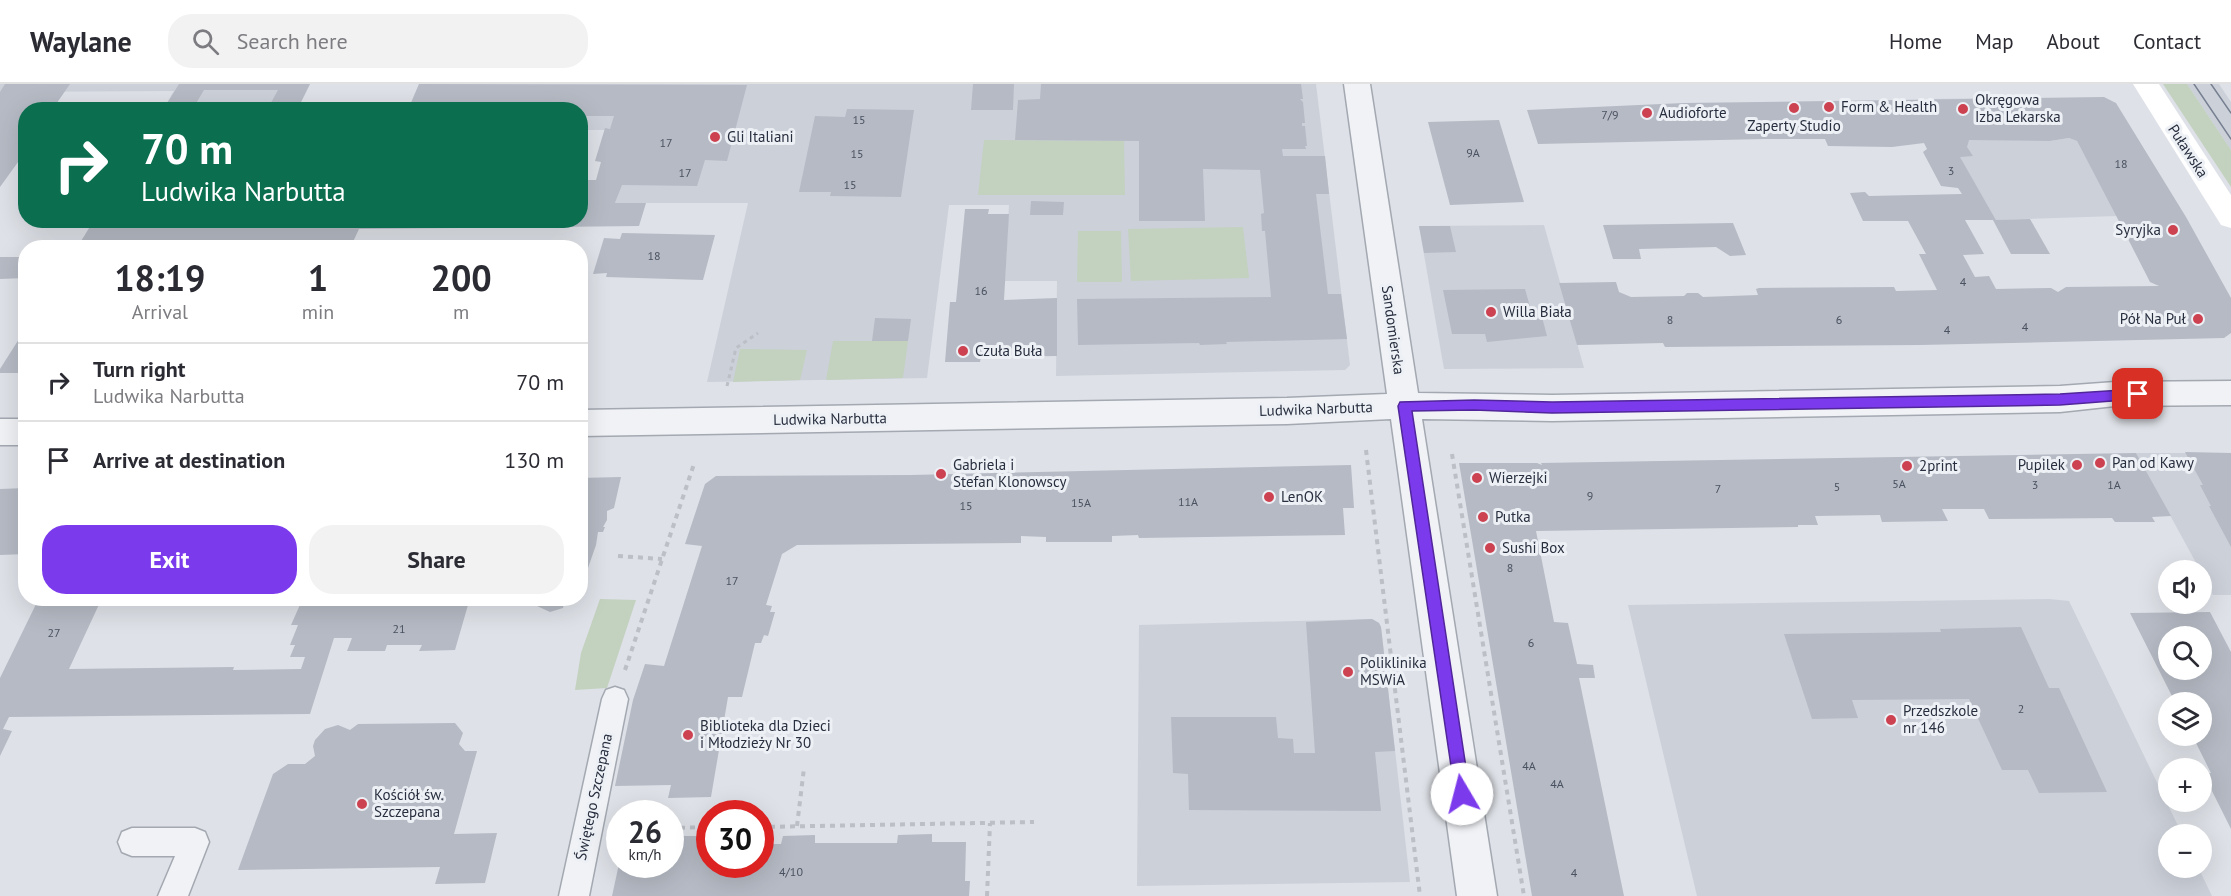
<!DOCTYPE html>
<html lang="en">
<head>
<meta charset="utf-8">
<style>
	:root { --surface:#fff; --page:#f2f2f3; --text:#2b2b33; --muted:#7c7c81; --line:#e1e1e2; --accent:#7c3aed }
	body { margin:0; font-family:"PT Sans",sans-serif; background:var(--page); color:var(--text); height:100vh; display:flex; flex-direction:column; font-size:22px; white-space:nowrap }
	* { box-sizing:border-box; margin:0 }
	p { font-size:20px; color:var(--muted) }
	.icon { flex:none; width:33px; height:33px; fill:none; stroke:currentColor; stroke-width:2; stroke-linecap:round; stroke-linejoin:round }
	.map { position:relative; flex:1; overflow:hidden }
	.details { position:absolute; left:18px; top:156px; width:570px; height:366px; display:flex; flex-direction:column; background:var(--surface); border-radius:24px; box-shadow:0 6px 24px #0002 }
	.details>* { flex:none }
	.hud { position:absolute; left:18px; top:18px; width:570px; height:126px; border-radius:24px; box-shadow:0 6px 24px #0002; background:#0b6e4f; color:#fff; overflow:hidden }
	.buttons { position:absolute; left:2158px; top:476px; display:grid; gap:12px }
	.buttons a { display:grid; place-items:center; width:54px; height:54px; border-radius:50%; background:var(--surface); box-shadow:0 6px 24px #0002; font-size:30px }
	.speed { position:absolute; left:606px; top:716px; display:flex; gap:12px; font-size:30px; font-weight:700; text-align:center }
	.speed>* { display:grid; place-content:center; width:78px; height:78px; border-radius:50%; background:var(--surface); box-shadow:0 6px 24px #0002; line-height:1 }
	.speed small { font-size:15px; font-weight:400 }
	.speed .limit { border:9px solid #d22; background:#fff; color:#111 }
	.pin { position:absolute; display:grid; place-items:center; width:51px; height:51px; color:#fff; margin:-26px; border-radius:12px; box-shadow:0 3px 9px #0006 }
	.me { position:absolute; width:66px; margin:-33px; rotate:352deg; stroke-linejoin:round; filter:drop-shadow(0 0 4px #0008) }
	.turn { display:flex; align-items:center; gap:21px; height:126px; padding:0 24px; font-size:27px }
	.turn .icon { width:78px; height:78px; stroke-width:2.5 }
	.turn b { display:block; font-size:42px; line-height:51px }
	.eta { display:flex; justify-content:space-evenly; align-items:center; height:102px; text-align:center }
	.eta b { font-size:36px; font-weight:800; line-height:42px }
	.button { display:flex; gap:12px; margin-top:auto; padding:12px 24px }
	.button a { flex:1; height:69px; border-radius:24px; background:var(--accent); color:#fff; font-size:24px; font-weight:800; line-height:69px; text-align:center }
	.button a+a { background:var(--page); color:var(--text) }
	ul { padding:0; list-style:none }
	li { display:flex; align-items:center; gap:18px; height:78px; padding:0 24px; border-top:2px solid var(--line) }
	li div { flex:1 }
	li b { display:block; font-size:22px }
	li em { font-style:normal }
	header { display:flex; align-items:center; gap:36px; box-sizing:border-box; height:84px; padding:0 30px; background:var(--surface); border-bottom:2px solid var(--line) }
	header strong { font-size:28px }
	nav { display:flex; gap:33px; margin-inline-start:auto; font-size:21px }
	.search { width:420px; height:54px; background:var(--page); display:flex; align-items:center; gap:15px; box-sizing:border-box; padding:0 21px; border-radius:24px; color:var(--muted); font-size:22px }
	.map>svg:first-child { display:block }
</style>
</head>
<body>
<header>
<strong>Waylane</strong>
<div class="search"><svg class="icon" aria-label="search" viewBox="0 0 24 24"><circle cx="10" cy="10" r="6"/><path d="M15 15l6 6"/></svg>Search here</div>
<nav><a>Home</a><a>Map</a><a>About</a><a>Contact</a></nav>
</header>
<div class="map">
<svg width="2231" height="812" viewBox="0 0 2231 812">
	<rect width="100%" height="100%" fill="#dee1e7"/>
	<g fill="#ccd0d9">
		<polygon points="0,0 310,0 297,26 163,25 174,7 0,8"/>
		<polygon points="419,0 1316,0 1350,281 1345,286 1056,292 1057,197 1005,197 1009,121 949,121 927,294 707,298 748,119 615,119 640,46 581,46 580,26 408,26"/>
		<polygon points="2187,0 2219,0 2231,18 2231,66"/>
		<polygon points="2013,14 2050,57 2069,54 2077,57 2117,132 1996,136 1926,15"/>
		<polygon points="1544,141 1584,284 1444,285 1419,142"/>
		<polygon points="2136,369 2231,369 2231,511 2213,511 2202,491 2202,486 2200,486"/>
		<polygon points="2049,515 2069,517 2182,750 2169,750 2169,783 2198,783 2212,812 1697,812 1628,521"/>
		<polygon points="1372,535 1379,539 1381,543 1410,798 1137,802 1139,541"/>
	</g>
	<g fill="#c3d1bf">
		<polygon points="2163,0 2187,0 2231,66 2231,103"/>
		<polygon points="984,56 1124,57 1125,111 978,111"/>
		<polygon points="1243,143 1249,194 1131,197 1128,145"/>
		<polygon points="1078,147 1121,147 1122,198 1077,198"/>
		<polygon points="833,257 908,257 903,294 826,296"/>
		<polygon points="740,265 807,266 800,296 733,298"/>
		<polygon points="600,515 636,516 607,604 575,606 581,569"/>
	</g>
	<g fill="#b5bac4" fill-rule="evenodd">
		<polygon points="5,0 70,0 52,26 26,26 26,67 0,103 0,8"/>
		<polygon points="179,0 310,0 297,26 267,26 278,6 204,6 192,26 163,26"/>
		<polygon points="419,0 747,1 727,77 705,76 697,102 622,101 615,119 646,119 639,142 359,145 352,160 78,162 94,136 580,136 580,96 596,96 601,78 595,77 605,44 610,45 614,32 580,32 580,26 408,26"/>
		<polygon points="973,0 1014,0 1013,26 971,26"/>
		<polygon points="1041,0 1301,0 1303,15 1300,15 1303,18 1305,39 1302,39 1302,42 1305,42 1307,62 1305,62 1306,65 1282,65 1283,72 1325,72 1329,110 1316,110 1328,210 1341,210 1347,255 1226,258 1227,260 1200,261 1199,259 1078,261 1077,215 1271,213 1265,147 1262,147 1261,130 1264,129 1260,86 1203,85 1205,137 1139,137 1139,57 1015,56 1018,16 1040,15"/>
		<path d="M 2104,13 L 2116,19 L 2186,133 L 2231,214 L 2231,249 L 2224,254 L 1920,261 L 1665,263 L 1663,259 L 1577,261 L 1559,199 L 1616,198 L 1619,208 L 1631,213 L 1684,212 L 1687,209 L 1698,209 L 1703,213 L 1758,211 L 1756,205 L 1759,204 L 1894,203 L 1896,207 L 1937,206 L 1919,170 L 1926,170 L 1908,137 L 1863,137 L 1850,109 L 1865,108 L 1869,112 L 1962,110 L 1958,104 L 1941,102 L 1923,68 L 1927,65 L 1924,59 L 1892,63 L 1828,62 L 1825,55 L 1764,55 L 1538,60 L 1527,26 L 1684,19 ZM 2069,54 L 2077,57 L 2123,145 L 2130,149 L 2127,153 L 2150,198 L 2159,202 L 2066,203 L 2058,208 L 2051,204 L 1996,205 L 1989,192 L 1975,193 L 1963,171 L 1984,170 L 1965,136 L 1996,136 L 1960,73 L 1973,72 L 1967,63 L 1969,56 L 2050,57 Z"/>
		<polygon points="847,25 914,26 901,113 830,112 831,108 799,108 815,32 845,33"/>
		<polygon points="1499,36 1524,118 1450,121 1428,38"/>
		<polygon points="1031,117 1064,118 1063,131 1030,131"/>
		<polygon points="965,125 989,125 988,130 1009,130 1004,216 1057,214 1057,272 981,273 980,278 945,278 950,218 956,218"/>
		<polygon points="2030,135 2050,170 2011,170 1993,136"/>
		<polygon points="1733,139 1746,171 1730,172 1716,163 1639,165 1641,175 1613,175 1603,141"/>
		<polygon points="1419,142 1450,142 1456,168 1424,169"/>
		<polygon points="622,149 715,151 703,196 606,193 607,189 593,190 604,154 620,155"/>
		<polygon points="0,173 26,173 26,194 0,195"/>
		<polygon points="1525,205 1533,233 1542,233 1547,252 1487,258 1485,250 1452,250 1443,206"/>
		<polygon points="875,234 911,235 908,257 872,257"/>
		<polygon points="26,244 26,289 0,289 0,285"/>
		<polygon points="2185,368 2231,369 2231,463 2209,422 2211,422 2200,401 2203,401"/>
		<polygon points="2136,369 2171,432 2152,433 2155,438 2115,438 2112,434 1989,435 1984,425 1942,425 1948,437 1882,438 1880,431 1815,432 1818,441 1798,441 1798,443 1536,447 1554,538 1568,539 1577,580 1593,581 1595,594 1579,594 1624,812 1532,812 1459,379 1537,379 1542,381 1541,379"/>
		<polygon points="1351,381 1354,424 1343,424 1345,451 1139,454 1138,451 1112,452 1112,458 1046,458 1046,453 1021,452 1021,459 797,461 782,470 766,521 772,522 770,528 775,528 768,552 764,551 761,559 755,559 742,613 728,613 711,713 668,714 671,701 615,702 633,616 645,580 664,582 702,462 685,460 705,400 716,392 911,391"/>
		<polygon points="621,393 614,424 607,427 607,436 603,443 605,443 603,448 598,448 596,461 580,507 580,394"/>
		<polygon points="26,404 26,470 0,471 0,405"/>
		<polygon points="39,514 102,514 69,585 234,583 233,586 301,585 305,573 290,573 295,561 290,561 298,541 291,541 303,514 470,514 455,566 419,567 422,561 387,561 385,567 347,567 352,554 334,554 310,630 9,633 3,645 12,647 0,672 0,594"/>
		<polygon points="539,514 577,514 576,519 564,519 563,524 550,528 537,522"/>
		<path d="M 2210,528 L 2231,568 L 2231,745 L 2211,705 L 2202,700 L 2202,690 L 2211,689 L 2192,651 L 2202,651 L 2202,618 L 2175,618 L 2130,529 ZM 2169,552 L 2202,552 L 2202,585 L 2169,585 Z"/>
		<polygon points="1372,535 1379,539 1381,543 1395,667 1375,668 1381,727 1189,726 1188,690 1173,689 1171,633 1276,633 1278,654 1293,655 1294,669 1315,669 1306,538"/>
		<polygon points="2021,543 2049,604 2059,604 2107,708 2039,709 2028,686 2002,686 1969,615 1852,616 1858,634 1812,635 1784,550 1941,548 1940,545"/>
		<polygon points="455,639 463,649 459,660 465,667 477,667 454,750 497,749 485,799 435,800 440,783 238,786 273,690 288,680 305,680 315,672 313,662 315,656 325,645 338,641 350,646 358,640"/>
		<polygon points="932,750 932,758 966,758 965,797 970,797 969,812 612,812 619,780 670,780 670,752 699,752 698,760 710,760 710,780 760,780 760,760 781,760 783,752 815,751 815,759 897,759 898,751"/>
	</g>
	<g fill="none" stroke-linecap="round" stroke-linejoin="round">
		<g stroke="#a3a8b1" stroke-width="3">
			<g id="service">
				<polygon points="615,603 624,606 628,615 589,812 559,812 602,615 606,606"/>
				<polygon points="132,744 195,744 205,748 209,758 188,812 158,812 175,772 132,772 122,768 118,758 122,748"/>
			</g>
		</g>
		<g stroke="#a3a8b1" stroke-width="3">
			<g id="minor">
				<polygon points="1344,0 1370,0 1418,309 1552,311 2060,302 2115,298 2231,297 2231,321 2115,322 2060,328 1552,337 1422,335 1497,812 1457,812 1391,335 1287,340 580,352 580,326 1287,314 1387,310"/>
				<rect x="0" y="335" width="26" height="26"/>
			</g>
		</g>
		<polyline stroke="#bcbfc6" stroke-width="3" stroke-dasharray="4 4" stroke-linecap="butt" points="727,302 736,264 758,249"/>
		<g stroke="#bcbfc6" stroke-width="4" stroke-dasharray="5 5" stroke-linecap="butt">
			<polyline points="1366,366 1420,812"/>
			<polyline points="1452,370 1524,812"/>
			<polyline points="618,472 662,475"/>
			<polyline points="625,586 694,380"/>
			<polyline points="797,742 804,684"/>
			<polyline points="760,743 1034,738"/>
			<polyline points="670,744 710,743"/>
			<polyline points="987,812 990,739"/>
		</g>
		<use href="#service" fill="#f0f2f6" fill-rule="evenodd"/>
		<use href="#minor" fill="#f0f2f6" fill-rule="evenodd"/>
		<polygon fill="#fff" fill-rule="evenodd" points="2133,0 2159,0 2231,111 2231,144 2221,141"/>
		<g stroke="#778091" stroke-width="1.5">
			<polyline points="2194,0 2231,55"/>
			<polyline points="2211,0 2231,29"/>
		</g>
	</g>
	<polygon fill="#7c3aed" stroke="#51269a" stroke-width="1.5" points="2138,305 2145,310 2138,315 2060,321 1552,329 1474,326 1412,327 1470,710 1467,716 1462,718 1456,716 1398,322 1400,318 1474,316 1552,318 2060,310"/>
	<g fill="#cd4251" stroke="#edf0f5" stroke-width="2">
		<circle cx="1829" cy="23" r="6"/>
		<circle cx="1794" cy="24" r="6"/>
		<circle cx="1963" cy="25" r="6"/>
		<circle cx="1647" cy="29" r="6"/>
		<circle cx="715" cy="53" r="6"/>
		<circle cx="2173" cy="146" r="6"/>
		<circle cx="1491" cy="228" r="6"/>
		<circle cx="2198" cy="235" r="6"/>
		<circle cx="963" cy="267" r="6"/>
		<circle cx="2100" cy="379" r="6"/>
		<circle cx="2077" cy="381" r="6"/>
		<circle cx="1907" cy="382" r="6"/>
		<circle cx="941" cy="390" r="6"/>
		<circle cx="1477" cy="394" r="6"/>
		<circle cx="1269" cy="413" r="6"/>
		<circle cx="1483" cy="433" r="6"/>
		<circle cx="1490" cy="464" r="6"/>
		<circle cx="1348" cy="588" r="6"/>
		<circle cx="1891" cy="636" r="6"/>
		<circle cx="688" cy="651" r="6"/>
		<circle cx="362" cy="720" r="6"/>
	</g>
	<g text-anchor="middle" stroke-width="6" stroke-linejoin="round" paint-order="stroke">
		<g font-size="12" fill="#4a5160">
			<text x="1610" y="35">7/9</text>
			<text x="859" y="40">15</text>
			<text x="666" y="63">17</text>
			<text x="1473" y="73">9A</text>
			<text x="857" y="74">15</text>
			<text x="2121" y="84">18</text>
			<text x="1951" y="91">3</text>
			<text x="685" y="93">17</text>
			<text x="850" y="105">15</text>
			<text x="654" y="176">18</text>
			<text x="1963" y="202">4</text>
			<text x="981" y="211">16</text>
			<text x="1670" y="240">8</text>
			<text x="1839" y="240">6</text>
			<text x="2025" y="247">4</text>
			<text x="1947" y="250">4</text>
			<text x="1899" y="404">5A</text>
			<text x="2035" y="405">3</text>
			<text x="2114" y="405">1A</text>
			<text x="1837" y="407">5</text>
			<text x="1718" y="409">7</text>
			<text x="1590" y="416">9</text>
			<text x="1188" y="422">11A</text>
			<text x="1081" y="423">15A</text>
			<text x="966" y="426">15</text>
			<text x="1510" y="488">8</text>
			<text x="732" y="501">17</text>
			<text x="399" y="549">21</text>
			<text x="54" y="553">27</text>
			<text x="1531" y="563">6</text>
			<text x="2021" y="629">2</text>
			<text x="1529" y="686">4A</text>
			<text x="1557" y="704">4A</text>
			<text x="791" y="792">4/10</text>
			<text x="1574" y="793">4</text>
		</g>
		<g font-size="15" fill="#272e3e" stroke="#edf0f5" text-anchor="start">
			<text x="1975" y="21">Okręgowa<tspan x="1975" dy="17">Izba Lekarska</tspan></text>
			<text x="1841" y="28">Form &amp; Health</text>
			<text x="1659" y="34">Audioforte</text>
			<text x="1794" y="47" text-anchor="middle">Zaperty Studio</text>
			<text x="727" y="58">Gli Italiani</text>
			<text x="2161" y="151" text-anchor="end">Syryjka</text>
			<text x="1503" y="233">Willa Biała</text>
			<text x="2186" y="240" text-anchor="end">Pół Na Puł</text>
			<text x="975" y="272">Czuła Buła</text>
			<text x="2112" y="384">Pan od Kawy</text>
			<text x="953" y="386">Gabriela i<tspan x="953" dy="17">Stefan Klonowscy</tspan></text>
			<text x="2065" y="386" text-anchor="end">Pupilek</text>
			<text x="1919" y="387">2print</text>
			<text x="1489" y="399">Wierzejki</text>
			<text x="1281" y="418">LenOK</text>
			<text x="1495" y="438">Putka</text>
			<text x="1502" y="469">Sushi Box</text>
			<text x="1360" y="584">Poliklinika<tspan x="1360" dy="17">MSWiA</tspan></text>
			<text x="1903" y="632">Przedszkole<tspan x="1903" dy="17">nr 146</tspan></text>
			<text x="700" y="647">Biblioteka dla Dzieci<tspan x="700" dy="17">i Młodzieży Nr 30</tspan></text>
			<text x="374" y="716">Kościół św.<tspan x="374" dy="17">Szczepana</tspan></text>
		</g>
		<g font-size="15" fill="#272e3e" stroke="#edf0f5">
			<text transform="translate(2188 67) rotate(57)" y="5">Puławska</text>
			<text transform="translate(1393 246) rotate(82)" y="5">Sandomierska</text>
			<text transform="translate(1316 325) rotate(-2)" y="5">Ludwika Narbutta</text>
			<text transform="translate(830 335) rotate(-1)" y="5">Ludwika Narbutta</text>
			<text transform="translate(594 713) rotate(-78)" y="5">Świętego Szczepana</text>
		</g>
	</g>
</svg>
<div class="buttons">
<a><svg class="icon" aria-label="sound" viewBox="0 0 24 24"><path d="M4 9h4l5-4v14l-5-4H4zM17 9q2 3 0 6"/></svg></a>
<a><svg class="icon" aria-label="search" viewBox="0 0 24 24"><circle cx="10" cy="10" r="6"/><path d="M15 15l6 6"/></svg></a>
<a><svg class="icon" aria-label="layers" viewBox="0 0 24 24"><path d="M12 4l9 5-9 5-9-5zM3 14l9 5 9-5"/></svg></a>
<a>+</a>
<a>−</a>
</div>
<div class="speed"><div>26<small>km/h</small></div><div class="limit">30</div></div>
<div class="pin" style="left:2138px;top:310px;background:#d93025"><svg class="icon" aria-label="arrive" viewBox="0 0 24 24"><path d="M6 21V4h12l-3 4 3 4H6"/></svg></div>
<svg class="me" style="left:1462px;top:710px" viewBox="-20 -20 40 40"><circle r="19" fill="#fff"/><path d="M0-13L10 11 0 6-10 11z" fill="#7c3aed"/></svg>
<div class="hud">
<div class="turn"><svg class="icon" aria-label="right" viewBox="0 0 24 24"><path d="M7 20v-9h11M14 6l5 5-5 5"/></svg><div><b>70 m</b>Ludwika Narbutta</div></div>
</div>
<section class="details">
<div class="eta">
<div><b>18:19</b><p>Arrival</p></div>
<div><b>1</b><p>min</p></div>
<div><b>200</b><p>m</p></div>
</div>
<ul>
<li><svg class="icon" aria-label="right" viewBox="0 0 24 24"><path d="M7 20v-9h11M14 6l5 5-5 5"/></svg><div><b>Turn right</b><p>Ludwika Narbutta</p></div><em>70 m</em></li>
<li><svg class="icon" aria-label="arrive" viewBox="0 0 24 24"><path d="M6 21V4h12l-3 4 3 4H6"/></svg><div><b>Arrive at destination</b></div><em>130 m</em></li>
</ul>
<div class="button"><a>Exit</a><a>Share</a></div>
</section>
</div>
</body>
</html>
